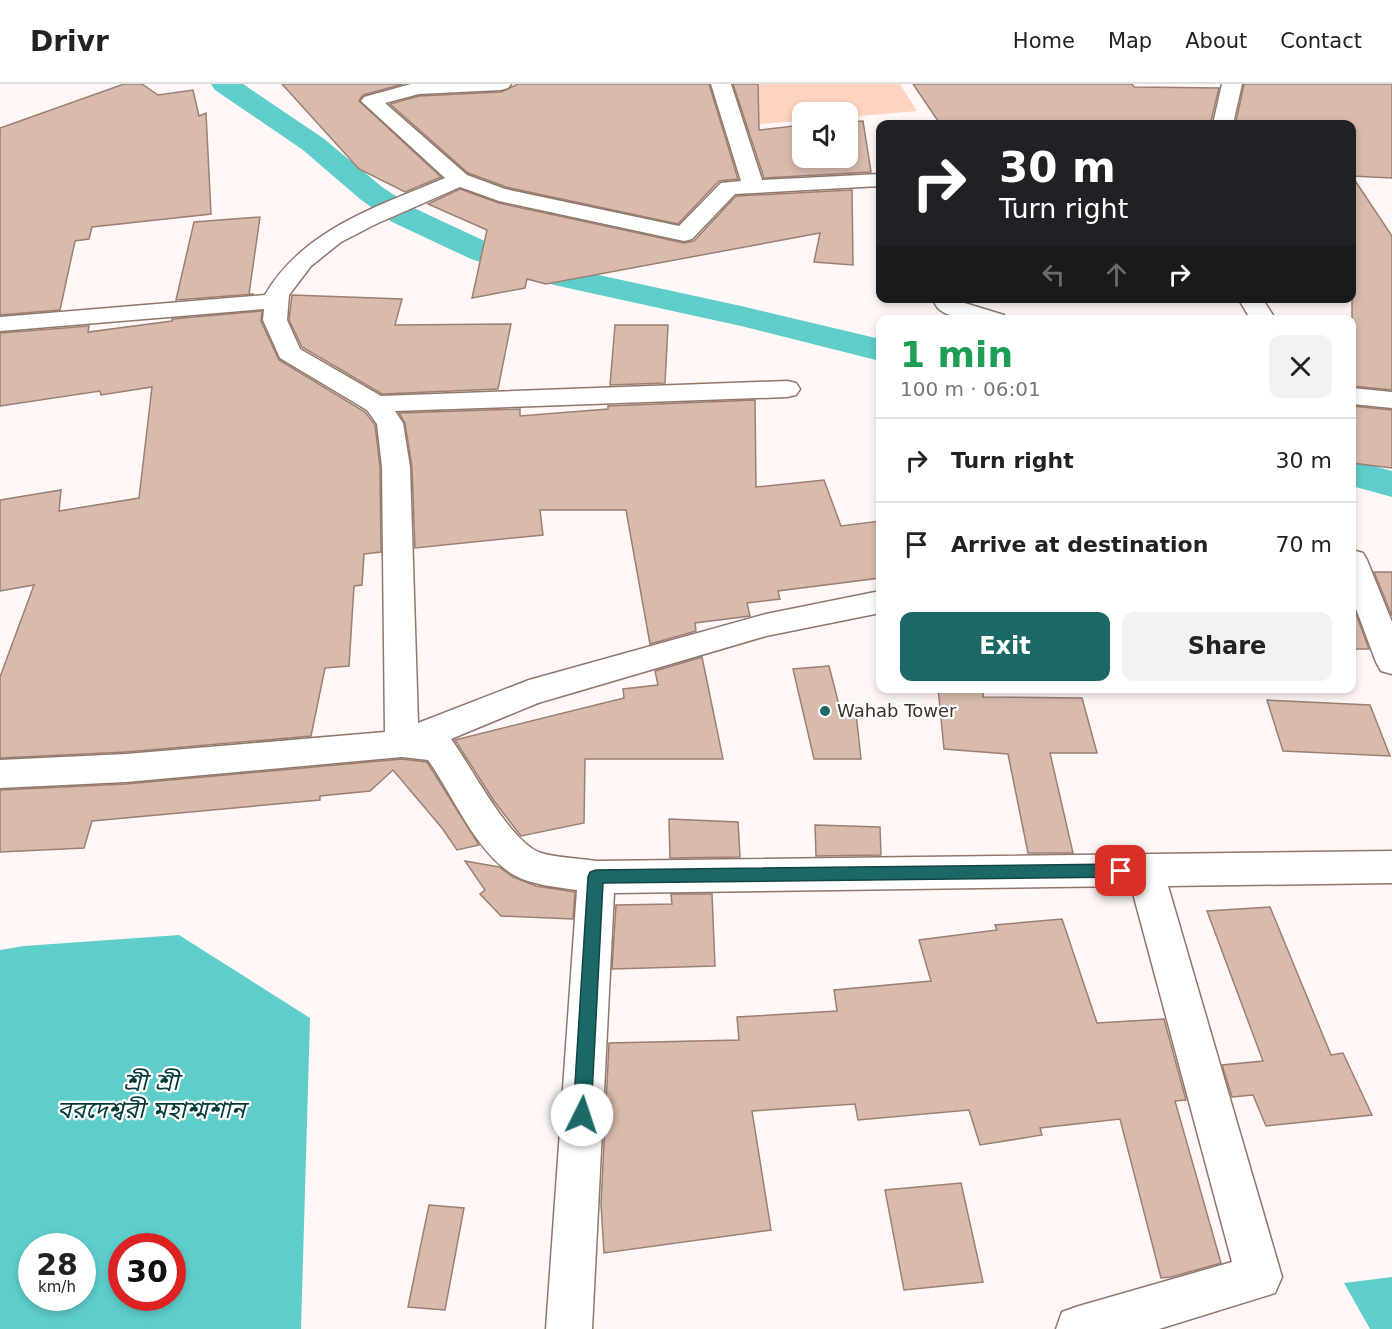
<!DOCTYPE html>
<html lang="en">
<head>
<meta charset="utf-8">
<style>
	:root { --surface:#fff; --page:#f2f2f2; --text:#222; --muted:#767676; --line:#e0e0e0; --accent:#1b6867 }
	body { margin:0; font-family:"DejaVu Sans","Noto Sans Bengali",sans-serif; background:var(--page); color:var(--text); height:100vh; display:flex; flex-direction:column; font-size:22px; white-space:nowrap }
	* { box-sizing:border-box; margin:0 }
	p { font-size:20px; color:var(--muted) }
	.icon { flex:none; width:33px; height:33px; fill:none; stroke:currentColor; stroke-width:2; stroke-linecap:round; stroke-linejoin:round }
	.map { position:relative; flex:1; overflow:hidden }
	.side { position:absolute; left:876px; top:231px; width:480px; height:378px; display:flex; flex-direction:column; background:var(--surface); border-radius:12px; box-shadow:0 3px 9px #0003 }
	.side>* { flex:none }
	.banner { position:absolute; left:876px; top:36px; width:480px; height:183px; border-radius:12px; box-shadow:0 3px 9px #0003; background:#202124; color:#fff; overflow:hidden }
	.fabs { position:absolute; left:792px; top:18px; display:grid; gap:12px }
	.fabs a { display:grid; place-items:center; width:66px; height:66px; border-radius:12px; background:var(--surface); box-shadow:0 3px 9px #0003; font-size:30px }
	.speed { position:absolute; left:18px; top:1149px; display:flex; gap:12px; font-size:30px; font-weight:700; text-align:center }
	.speed>* { display:grid; place-content:center; width:78px; height:78px; border-radius:50%; background:var(--surface); box-shadow:0 3px 9px #0003; line-height:1 }
	.speed small { font-size:15px; font-weight:400 }
	.speed .limit { border:9px solid #d22; background:#fff; color:#111 }
	.pin { position:absolute; display:grid; place-items:center; width:51px; height:51px; color:#fff; margin:-26px; border-radius:12px; box-shadow:0 3px 9px #0006 }
	.me { position:absolute; width:66px; margin:-33px; rotate:4deg; stroke-linejoin:round; filter:drop-shadow(0 0 4px #0008) }
	.turn { display:flex; align-items:center; gap:21px; height:126px; padding:0 24px; font-size:27px }
	.turn .icon { width:78px; height:78px; stroke-width:2.5 }
	.turn b { display:block; font-size:42px; line-height:51px }
	.lanes { display:flex; align-items:center; height:57px; padding:0 24px; background:#0003; justify-content:center; gap:30px; direction:ltr }
	.lanes .off { opacity:.35 }
	.round { display:grid; place-items:center; flex:none; width:63px; height:63px; border-radius:12px; background:var(--page) }
	.overview { display:flex; align-items:center; justify-content:space-between; height:102px; padding:0 24px }
	h1 { font-size:36px; font-weight:700; line-height:45px; color:#1e9e55 }
	.action { display:flex; gap:12px; margin-top:auto; padding:12px 24px }
	.action a { flex:1; height:69px; border-radius:12px; background:var(--accent); color:#fff; font-size:24px; font-weight:700; line-height:69px; text-align:center }
	.action a+a { background:var(--page); color:var(--text) }
	ul { padding:0; list-style:none }
	li { display:flex; align-items:center; gap:18px; height:84px; padding:0 24px; border-top:2px solid var(--line) }
	li div { flex:1 }
	li b { display:block; font-size:22px }
	li em { font-style:normal }
	header { display:flex; align-items:center; gap:36px; box-sizing:border-box; height:84px; padding:0 30px; background:var(--surface); border-bottom:2px solid var(--line) }
	header strong { font-size:28px }
	nav { display:flex; gap:33px; margin-inline-start:auto; font-size:21px }
	.map>svg:first-child { display:block }
</style>
</head>
<body>
<header>
<strong>Drivr</strong>
<nav><a>Home</a><a>Map</a><a>About</a><a>Contact</a></nav>
</header>
<div class="map">
<svg width="1392" height="1245" viewBox="0 0 1392 1245">
	<rect width="100%" height="100%" fill="#fef7f5"/>
	<polygon fill="#fed3c0" points="730,0 900,0 917,27 848,33 848,28 802,28 802,37 745,41"/>
	<g fill="#5fcecb" fill-rule="evenodd">
		<path d="M 179,851 L 310,934 L 301,1245 L 0,1245 L 0,866 L 24,862 ZM 32,1162 L 82,1162 L 82,1214 L 32,1214 ZM 122,1162 L 172,1162 L 172,1214 L 122,1214 Z"/>
		<polygon points="1392,1193 1392,1245 1370,1245 1344,1199"/>
	</g>
	<g fill="none" stroke-linecap="round" stroke-linejoin="round">
		<g fill="#5fcecb" fill-rule="evenodd">
			<polygon points="211,0 243,0 323,54 382,103 414,124 493,161 562,183 741,222 880,255 880,277 741,242 554,201 471,175 392,138 360,115 303,66 215,6"/>
			<polygon points="1352,376 1392,387 1392,413 1352,402"/>
		</g>
	</g>
	<g fill="#d9bbae" stroke="#9b7f73" stroke-width="1.5">
		<polygon points="124,0 142,0 158,11 193,6 199,32 206,29 211,130 92,143 89,155 75,157 60,226 0,231 0,44"/>
		<polygon points="282,0 403,0 363,11 359,17 441,93 405,108 359,85"/>
		<polygon points="518,0 709,0 738,95 719,97 678,140 506,103 468,89 390,20 419,12 501,8"/>
		<polygon points="733,0 758,0 759,46 802,41 802,74 848,74 848,38 863,37 871,88 764,94"/>
		<polygon points="913,0 1132,0 1134,3 1219,4 1211,37 940,40"/>
		<polygon points="1244,0 1392,0 1392,94 1352,92 1392,152 1392,306 1352,302 1352,40 1245,40 1243,38 1236,38"/>
		<polygon points="460,105 499,119 684,159 694,157 736,112 852,106 853,181 814,178 820,149 546,200 527,195 525,204 472,214 487,146 428,120"/>
		<polygon points="260,133 249,210 254,210 176,216 194,138"/>
		<polygon points="292,211 402,215 395,241 511,240 498,305 382,310 302,263 289,236"/>
		<polygon points="262,227 261,237 279,276 365,328 375,341 380,383 381,468 364,470 362,501 354,502 349,582 325,584 311,652 126,668 0,674 0,593 34,501 0,507 0,416 61,406 59,427 139,414 152,303 101,311 100,307 0,322 0,249 89,242 88,248 172,237 172,235"/>
		<polygon points="615,241 668,241 665,299 610,301"/>
		<polygon points="755,316 756,403 824,396 841,442 880,437 880,494 778,507 780,515 747,519 750,532 695,539 696,547 650,560 626,426 540,426 543,451 415,464 412,383 405,339 399,329 520,325 520,332 608,325 608,322"/>
		<polygon points="1352,322 1392,326 1392,384 1352,379"/>
		<polygon points="1374,488 1392,488 1392,532"/>
		<polygon points="1352,519 1369,565 1352,565"/>
		<polygon points="702,573 723,675 585,675 584,739 521,752 494,717 455,656 624,614 623,605 658,601 655,587"/>
		<polygon points="829,582 840,625 856,629 861,675 814,675 793,585"/>
		<polygon points="938,604 984,604 983,613 1082,614 1097,669 1050,669 1073,769 1028,769 1008,670 944,665"/>
		<polygon points="1267,616 1370,621 1390,672 1283,667"/>
		<polygon points="402,675 427,678 479,761 457,766 442,744 393,686 370,707 320,712 320,716 92,737 84,764 0,768 0,706 126,700"/>
		<polygon points="669,735 738,738 740,773 670,774"/>
		<polygon points="815,741 880,743 881,771 816,772"/>
		<polygon points="465,777 499,783 513,793 536,802 575,808 573,835 501,832 480,810 485,806"/>
		<polygon points="671,810 712,810 715,882 612,885 616,821 672,820"/>
		<polygon points="1270,823 1331,971 1343,969 1372,1031 1266,1042 1253,1011 1232,1013 1222,981 1263,977 1207,827"/>
		<polygon points="1062,835 1097,939 1164,935 1186,1016 1175,1017 1221,1179 1171,1193 1161,1194 1120,1035 1040,1044 1042,1051 980,1061 969,1026 858,1036 855,1020 752,1027 771,1146 604,1169 601,1120 609,959 739,956 737,933 837,927 834,906 931,897 919,856 997,846 995,841"/>
		<polygon points="961,1099 983,1198 904,1206 885,1106"/>
		<polygon points="429,1121 464,1124 445,1226 408,1223"/>
	</g>
	<g fill="none" stroke-linecap="round" stroke-linejoin="round">
		<g stroke="#91766a" stroke-width="3">
			<g id="street">
				<path d="M 411,0 L 511,0 L 508,4 L 501,6 L 419,10 L 385,19 L 467,91 L 505,105 L 679,142 L 721,99 L 741,97 L 711,0 L 731,0 L 762,96 L 880,90 L 880,102 L 735,110 L 692,155 L 684,157 L 499,117 L 460,103 L 376,140 L 341,158 L 311,182 L 289,211 L 287,236 L 300,265 L 381,312 L 787,297 L 796,299 L 800,305 L 796,311 L 787,313 L 395,327 L 403,339 L 410,383 L 418,639 L 529,596 L 766,530 L 880,507 L 880,529 L 766,552 L 538,619 L 451,655 C 471,682 510,759 541,769 C 559,774 578,774 596,777 L 1392,767 L 1392,799 L 1168,802 L 1282,1193 L 1275,1209 L 1159,1245 L 1056,1245 L 1062,1228 L 1079,1222 L 1232,1178 L 1131,802 L 614,809 L 592,1245 L 546,1245 L 577,806 C 556,803 532,801 514,791 C 476,769 453,711 428,676 L 402,673 L 126,698 L 0,704 L 0,676 L 126,670 L 385,648 L 382,383 L 377,340 L 367,326 L 280,274 L 263,236 L 264,225 L 0,247 L 0,233 L 265,211 C 303,145 379,122 445,94 L 361,17 L 364,13 Z"/>
				<polygon points="1222,0 1242,0 1233,40 1213,40"/>
				<path d="M 934,214 L 958,214 L 958,217 L 1004,231 L 1007,236 C 989,236 934,239 934,214 Z"/>
				<polygon points="1238,214 1262,214 1276,236 1251,236"/>
				<polygon points="1352,304 1392,308 1392,324 1352,320"/>
				<polygon points="1352,466 1363,469 1367,476 1392,538 1392,590 1381,587 1376,578 1352,514"/>
			</g>
		</g>
		<use href="#street" fill="#fff" fill-rule="evenodd"/>
	</g>
	<polygon fill="#1b6867" stroke="#124443" stroke-width="1.5" points="1121,780 1126,782 1129,787 1126,791 1121,793 603,799 591,1031 588,1037 582,1039 576,1037 573,1031 588,793 590,788 596,786"/>
	<circle fill="#1b6867" stroke="#fff" stroke-width="2" cx="825" cy="627" r="6"/>
	<g text-anchor="middle" stroke-width="4.5" stroke-linejoin="round" paint-order="stroke">
		<g font-size="18" fill="#3b302a" stroke="#fff" text-anchor="start">
			<text x="837" y="633">Wahab Tower</text>
		</g>
		<g font-size="24" font-style="italic" fill="#043b3a" stroke="#fff">
			<text x="151" y="1006">শ্রী শ্রী<tspan x="151" dy="28">বরদেশ্বরী মহাশ্মশান</tspan></text>
		</g>
	</g>
</svg>
<div class="fabs">
<a><svg class="icon" aria-label="sound" viewBox="0 0 24 24"><path d="M4 9h4l5-4v14l-5-4H4zM17 9q2 3 0 6"/></svg></a>
</div>
<div class="speed"><div>28<small>km/h</small></div><div class="limit">30</div></div>
<div class="pin" style="left:1121px;top:787px;background:#d93025"><svg class="icon" aria-label="arrive" viewBox="0 0 24 24"><path d="M6 21V4h12l-3 4 3 4H6"/></svg></div>
<svg class="me" style="left:582px;top:1031px" viewBox="-20 -20 40 40"><circle r="19" fill="#fff"/><path d="M0-13L10 11 0 6-10 11z" fill="#1b6867"/></svg>
<div class="banner">
<div class="turn"><svg class="icon" aria-label="right" viewBox="0 0 24 24"><path d="M7 20v-9h11M14 6l5 5-5 5"/></svg><div><b>30 m</b>Turn right</div></div>
<div class="lanes"><svg class="icon off" aria-label="left" viewBox="0 0 24 24"><path d="M17 20v-9H6M10 6l-5 5 5 5"/></svg><svg class="icon off" aria-label="ahead" viewBox="0 0 24 24"><path d="M12 20V5M6 11l6-6 6 6"/></svg><svg class="icon" aria-label="right" viewBox="0 0 24 24"><path d="M7 20v-9h11M14 6l5 5-5 5"/></svg></div>
</div>
<section class="side">
<div class="overview"><div><h1>1 min</h1><p>100 m · 06:01</p></div><a class="round"><svg class="icon" aria-label="close" viewBox="0 0 24 24"><path d="M6 6l12 12M18 6L6 18"/></svg></a></div>
<ul>
<li><svg class="icon" aria-label="right" viewBox="0 0 24 24"><path d="M7 20v-9h11M14 6l5 5-5 5"/></svg><div><b>Turn right</b></div><em>30 m</em></li>
<li><svg class="icon" aria-label="arrive" viewBox="0 0 24 24"><path d="M6 21V4h12l-3 4 3 4H6"/></svg><div><b>Arrive at destination</b></div><em>70 m</em></li>
</ul>
<div class="action"><a>Exit</a><a>Share</a></div>
</section>
</div>
</body>
</html>
